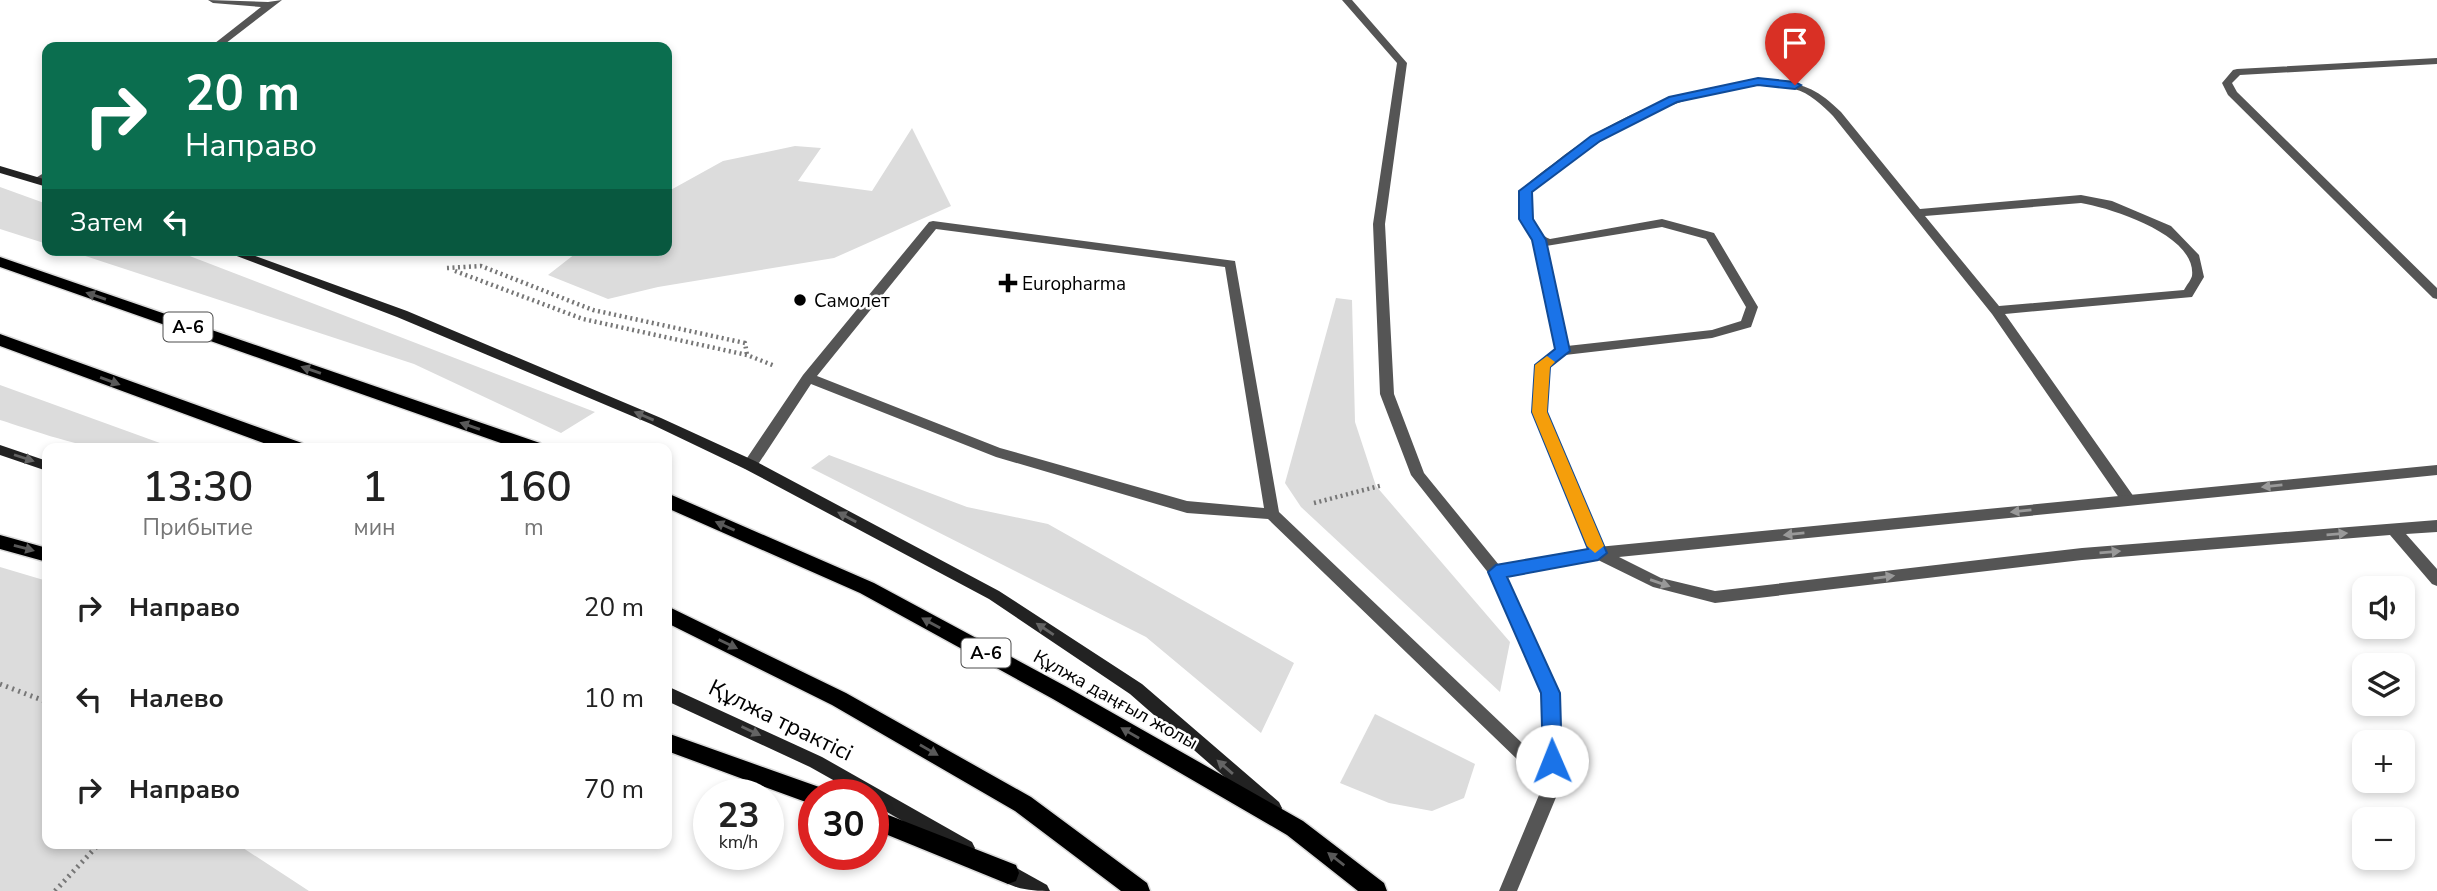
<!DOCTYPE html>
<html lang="ru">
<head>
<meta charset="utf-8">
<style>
	:root { --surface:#fff; --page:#f6f6f6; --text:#222; --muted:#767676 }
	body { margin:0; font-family:"Nunito Sans",sans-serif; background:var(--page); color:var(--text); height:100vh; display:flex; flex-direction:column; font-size:26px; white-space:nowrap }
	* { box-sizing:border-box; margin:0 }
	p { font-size:23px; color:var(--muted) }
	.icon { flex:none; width:38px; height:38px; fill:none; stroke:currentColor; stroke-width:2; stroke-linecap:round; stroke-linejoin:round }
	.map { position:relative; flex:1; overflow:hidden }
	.side { position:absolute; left:42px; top:443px; width:630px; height:406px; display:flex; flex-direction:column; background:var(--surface); border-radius:14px; box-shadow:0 4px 10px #0003 }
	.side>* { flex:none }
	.top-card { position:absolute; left:42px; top:42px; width:630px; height:214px; border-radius:14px; box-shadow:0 4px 10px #0003; background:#0b6e4f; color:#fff; overflow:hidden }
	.fabs { position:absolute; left:2352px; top:576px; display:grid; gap:14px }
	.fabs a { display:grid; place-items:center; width:63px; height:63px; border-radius:14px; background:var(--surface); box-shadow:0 4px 10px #0003; font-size:35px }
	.speed { position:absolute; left:693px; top:779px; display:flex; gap:14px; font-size:35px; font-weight:700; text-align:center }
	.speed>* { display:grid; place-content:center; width:91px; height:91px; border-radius:50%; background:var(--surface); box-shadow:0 4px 10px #0003; line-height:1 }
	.speed small { font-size:18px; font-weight:400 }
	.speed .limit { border:10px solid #d22; background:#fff; color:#111 }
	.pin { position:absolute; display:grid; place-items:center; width:60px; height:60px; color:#fff; margin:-72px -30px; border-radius:50% 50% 50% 0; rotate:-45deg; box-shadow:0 0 7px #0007 }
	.pin .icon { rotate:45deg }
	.me { position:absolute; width:77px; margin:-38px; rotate:359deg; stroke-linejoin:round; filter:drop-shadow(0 0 5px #0008) }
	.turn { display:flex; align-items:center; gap:24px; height:147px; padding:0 28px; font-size:32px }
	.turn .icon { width:91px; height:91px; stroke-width:2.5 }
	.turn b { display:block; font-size:49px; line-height:60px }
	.then { display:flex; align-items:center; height:66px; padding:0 28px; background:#0003; gap:14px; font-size:26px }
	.eta { display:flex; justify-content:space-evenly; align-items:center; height:119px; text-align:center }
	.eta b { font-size:42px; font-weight:600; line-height:49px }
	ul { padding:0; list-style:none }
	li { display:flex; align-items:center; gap:21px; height:91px; padding:0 28px }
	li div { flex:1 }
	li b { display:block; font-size:26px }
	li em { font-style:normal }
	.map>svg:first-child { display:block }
</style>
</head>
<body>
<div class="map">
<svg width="2437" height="891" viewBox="0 0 2437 891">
	<rect width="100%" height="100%" fill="#fff"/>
	<g fill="#dcdcdc">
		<polygon points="912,128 951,206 834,258 658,287 608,299 548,275 580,250 667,250 667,192 723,161 795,146 821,148 798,181 872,191"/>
		<polygon points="0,187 47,204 47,244 0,229"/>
		<polygon points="67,250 174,250 595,412 561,433 414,364"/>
		<polygon points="1336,298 1352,300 1355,422 1376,486 1510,642 1500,692 1301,507 1285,483"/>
		<path d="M 0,385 L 160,443 C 123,465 39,432 0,420 Z"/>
		<polygon points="829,455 967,507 1048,524 1294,663 1261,733 1146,637 811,468"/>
		<polygon points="0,567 47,581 47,844 237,844 309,891 0,891"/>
		<polygon points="1375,714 1475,764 1464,798 1432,811 1389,803 1340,783"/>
	</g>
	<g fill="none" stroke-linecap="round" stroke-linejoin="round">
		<g stroke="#dbdbdb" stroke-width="3">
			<g id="primary">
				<polygon points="0,257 540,443 543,448 515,448 0,267"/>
				<polygon points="0,334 302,443 305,448 277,448 0,346"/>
				<polygon points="667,493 874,583 1067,687 1303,821 1384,883 1387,891 1358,891 1287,835 1053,699 860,593 667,508"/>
				<polygon points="0,535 47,548 47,562 0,549"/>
				<polygon points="667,606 846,693 1031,797 1147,883 1150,891 1121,891 1015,811 832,705 667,623"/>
				<polygon points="667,733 822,788 825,794 814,794 814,805 667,751"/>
				<polygon points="873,809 1016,865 1019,873 1016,881 1008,884 873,829"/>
			</g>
		</g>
		<g stroke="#777" stroke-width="4.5" stroke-dasharray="2 3.5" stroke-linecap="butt">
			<polyline points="447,268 481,266 593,310 745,343 747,355"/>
			<polyline points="455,271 583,319 747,355 775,366"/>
			<polyline points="1314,503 1383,485"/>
		</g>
		<g stroke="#777" stroke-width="5" stroke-dasharray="2 4.5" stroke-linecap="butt">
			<polyline points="0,684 47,702"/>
			<polyline points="55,891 99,844"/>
		</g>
		<g fill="#555" fill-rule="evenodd">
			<polygon points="208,0 268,2 282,0 221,47 210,47 261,7 213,3"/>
			<path d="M 1769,80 C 1802,83 1817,88 1841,112 L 1920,209 L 2081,195 L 2112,201 L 2171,226 L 2199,255 L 2204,277 L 2192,297 L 2005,314 L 2134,497 L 2136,501 L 2134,505 L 2124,505 L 1992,314 L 1833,116 C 1822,105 1810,93 1794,89 C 1774,83 1750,86 1730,90 C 1649,103 1594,143 1532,192 C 1532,211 1530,231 1550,239 L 1662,219 L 1714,233 L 1758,307 L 1751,327 L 1712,338 L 1565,355 L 1548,367 L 1546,412 L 1606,553 L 1603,557 L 1593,557 L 1532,412 L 1535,365 L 1555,349 L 1533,240 L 1522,223 L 1520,191 C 1530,181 1542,172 1553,164 C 1615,114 1690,84 1769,80 ZM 2081,203 C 2111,208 2197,235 2192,276 C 2191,280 2186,286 2184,290 L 1999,306 L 1925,216 ZM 1662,227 L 1706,239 L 1746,307 L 1741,321 L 1712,330 L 1567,346 L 1546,246 Z"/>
			<polygon points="47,171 47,179 42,183 34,183 34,179"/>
			<path d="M 933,221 L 1235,261 L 1279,512 L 1559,778 L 1562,783 L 1559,788 L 1553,791 L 1547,788 L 1268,519 L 1187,513 L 996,457 L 811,384 L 755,469 L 745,469 L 743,465 L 745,461 L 803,375 L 929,222 ZM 936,229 L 1225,267 L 1264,508 L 1187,501 L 1000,448 L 817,376 Z"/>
		</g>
		<g fill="#555" fill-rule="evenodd">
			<polygon points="1342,0 1352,0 1407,63 1385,224 1394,394 1424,473 1499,565 1598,547 2437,465 2437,475 1619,557 1661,578 1715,591 2082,548 2437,520 2437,532 2406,534 2437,569 2437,586 2432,584 2390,535 2082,560 1715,603 1653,587 1596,559 1506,576 1559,693 1562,783 1517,891 1499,891 1544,783 1543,693 1490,575 1411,475 1380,394 1373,224 1397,63"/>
			<polygon points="2437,58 2437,64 2240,75 2232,83 2237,92 2437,288 2437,299 2433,298 2228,95 2222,83 2233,70 2237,69"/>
		</g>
		<g fill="#222" fill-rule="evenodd">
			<polygon points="0,166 47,180 47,187 0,173"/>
			<polygon points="221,250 239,250 407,311 661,418 755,461 999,591 1142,684 1279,802 1282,808 1279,814 1273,816 1267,814 1130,694 989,599 745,469 651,424 397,317"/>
			<polygon points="0,445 47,461 47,471 0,455"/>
			<polygon points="667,686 822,757 972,842 975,848 972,854 966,856 960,854 873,804 873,794 858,794 810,767 667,701"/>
			<path d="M 1002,860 L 1047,885 L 1050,891 C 1031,891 1002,889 993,869 L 996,863 Z"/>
		</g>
		<use href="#primary" fill="#000" fill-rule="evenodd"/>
	</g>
	<defs><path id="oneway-solid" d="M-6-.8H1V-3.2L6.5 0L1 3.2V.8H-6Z" transform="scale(1.75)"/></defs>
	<g fill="#595959">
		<use href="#oneway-solid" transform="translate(96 296) rotate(-161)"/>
		<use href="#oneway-solid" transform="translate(311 370) rotate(-161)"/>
		<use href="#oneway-solid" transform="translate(110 381) rotate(20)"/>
		<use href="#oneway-solid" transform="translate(470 426) rotate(-161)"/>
		<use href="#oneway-solid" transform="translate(725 526) rotate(-156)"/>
		<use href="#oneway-solid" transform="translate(24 548) rotate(15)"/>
		<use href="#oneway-solid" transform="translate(931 623) rotate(-151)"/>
		<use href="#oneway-solid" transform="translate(728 644) rotate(26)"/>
		<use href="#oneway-solid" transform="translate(1130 733) rotate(-150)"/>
		<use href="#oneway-solid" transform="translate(929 750) rotate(30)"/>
		<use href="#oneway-solid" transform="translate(1336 859) rotate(-142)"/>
	</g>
	<g fill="#646464">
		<use href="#oneway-solid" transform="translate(644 416) rotate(-157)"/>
		<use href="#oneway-solid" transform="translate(24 458) rotate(18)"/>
		<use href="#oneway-solid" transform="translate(847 517) rotate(-152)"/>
		<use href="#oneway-solid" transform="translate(1045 629) rotate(-146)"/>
		<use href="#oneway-solid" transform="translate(751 731) rotate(25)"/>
		<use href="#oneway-solid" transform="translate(1225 767) rotate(-139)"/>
	</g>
	<g fill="#999">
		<use href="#oneway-solid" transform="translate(2272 486) rotate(174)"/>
		<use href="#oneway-solid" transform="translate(2021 511) rotate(174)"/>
		<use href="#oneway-solid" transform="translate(1794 534) rotate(174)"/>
		<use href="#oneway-solid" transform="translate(2337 534) rotate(-5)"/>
		<use href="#oneway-solid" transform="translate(2110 552) rotate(-5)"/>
		<use href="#oneway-solid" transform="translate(1884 577) rotate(-7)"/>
		<use href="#oneway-solid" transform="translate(1660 583) rotate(19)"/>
	</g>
	<polygon fill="#1a73e8" stroke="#114b97" stroke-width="2" points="1758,78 1795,82 1801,85 1795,89 1758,85 1677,102 1600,141 1532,192 1533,219 1546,240 1570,351 1550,367 1547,412 1607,553 1598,560 1507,577 1560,693 1562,761 1559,767 1552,769 1546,767 1543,761 1541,693 1488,572 1496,565 1588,549 1532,412 1535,365 1555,349 1532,240 1519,219 1519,191 1591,136 1669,97"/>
	<polygon fill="#f59e0b" points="1547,356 1555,362 1550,367 1547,412 1604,546 1595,553 1587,546 1532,412 1535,365"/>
	<g fill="#000" stroke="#fff" stroke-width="2.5">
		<path d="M1004.5 272.5h7v7h7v7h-7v7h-7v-7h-7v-7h7z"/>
		<circle cx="800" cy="300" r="7"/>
	</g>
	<g text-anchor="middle" stroke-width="5" stroke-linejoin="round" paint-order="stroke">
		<g fill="#fff" stroke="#4c4c4c" stroke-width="2">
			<rect x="163.5" y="312.5" width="49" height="29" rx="5"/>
			<rect x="961.5" y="638.5" width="49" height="29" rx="5"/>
		</g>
		<g font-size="18" font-weight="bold" fill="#000">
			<text x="188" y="333">A-6</text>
			<text x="986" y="659">A-6</text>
		</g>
		<g font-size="19" fill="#000" stroke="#fff" text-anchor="start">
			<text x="1022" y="290">Europharma</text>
			<text x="814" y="307">Самолет</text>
		</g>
		<g font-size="19" fill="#000" stroke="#fff">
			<text transform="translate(1116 699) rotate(29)" y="7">Құлжа даңғыл жолы</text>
		</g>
		<g font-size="23" fill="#000" stroke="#fff">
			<text transform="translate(781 720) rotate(26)" y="8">Құлжа трактісі</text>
		</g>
	</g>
</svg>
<div class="fabs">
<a><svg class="icon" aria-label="sound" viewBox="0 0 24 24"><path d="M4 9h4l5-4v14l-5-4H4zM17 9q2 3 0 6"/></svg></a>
<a><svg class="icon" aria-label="layers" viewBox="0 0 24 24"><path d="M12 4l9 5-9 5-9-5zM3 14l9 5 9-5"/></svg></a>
<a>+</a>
<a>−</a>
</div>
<div class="speed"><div>23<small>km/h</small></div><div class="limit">30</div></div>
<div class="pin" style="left:1795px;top:85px;background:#d93025"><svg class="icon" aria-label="arrive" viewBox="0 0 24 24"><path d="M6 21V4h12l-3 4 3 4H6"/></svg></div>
<svg class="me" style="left:1552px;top:761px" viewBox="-20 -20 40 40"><circle r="19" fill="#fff"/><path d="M0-13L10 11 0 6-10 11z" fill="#1a73e8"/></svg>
<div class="top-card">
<div class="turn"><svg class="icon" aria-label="right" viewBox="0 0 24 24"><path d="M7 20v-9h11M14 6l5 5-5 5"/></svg><div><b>20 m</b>Направо</div></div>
<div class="then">Затем<svg class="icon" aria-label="left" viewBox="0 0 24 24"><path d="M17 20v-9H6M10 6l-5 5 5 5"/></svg></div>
</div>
<section class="side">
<div class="eta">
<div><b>13:30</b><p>Прибытие</p></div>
<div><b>1</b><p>мин</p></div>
<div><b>160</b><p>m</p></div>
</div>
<ul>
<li><svg class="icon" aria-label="right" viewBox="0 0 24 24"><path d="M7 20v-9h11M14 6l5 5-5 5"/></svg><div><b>Направо</b></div><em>20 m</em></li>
<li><svg class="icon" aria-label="left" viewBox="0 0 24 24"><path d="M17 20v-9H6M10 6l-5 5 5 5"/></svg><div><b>Налево</b></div><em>10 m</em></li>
<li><svg class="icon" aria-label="right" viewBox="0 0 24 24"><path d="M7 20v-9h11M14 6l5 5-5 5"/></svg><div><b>Направо</b></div><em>70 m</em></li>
</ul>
</section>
</div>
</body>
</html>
